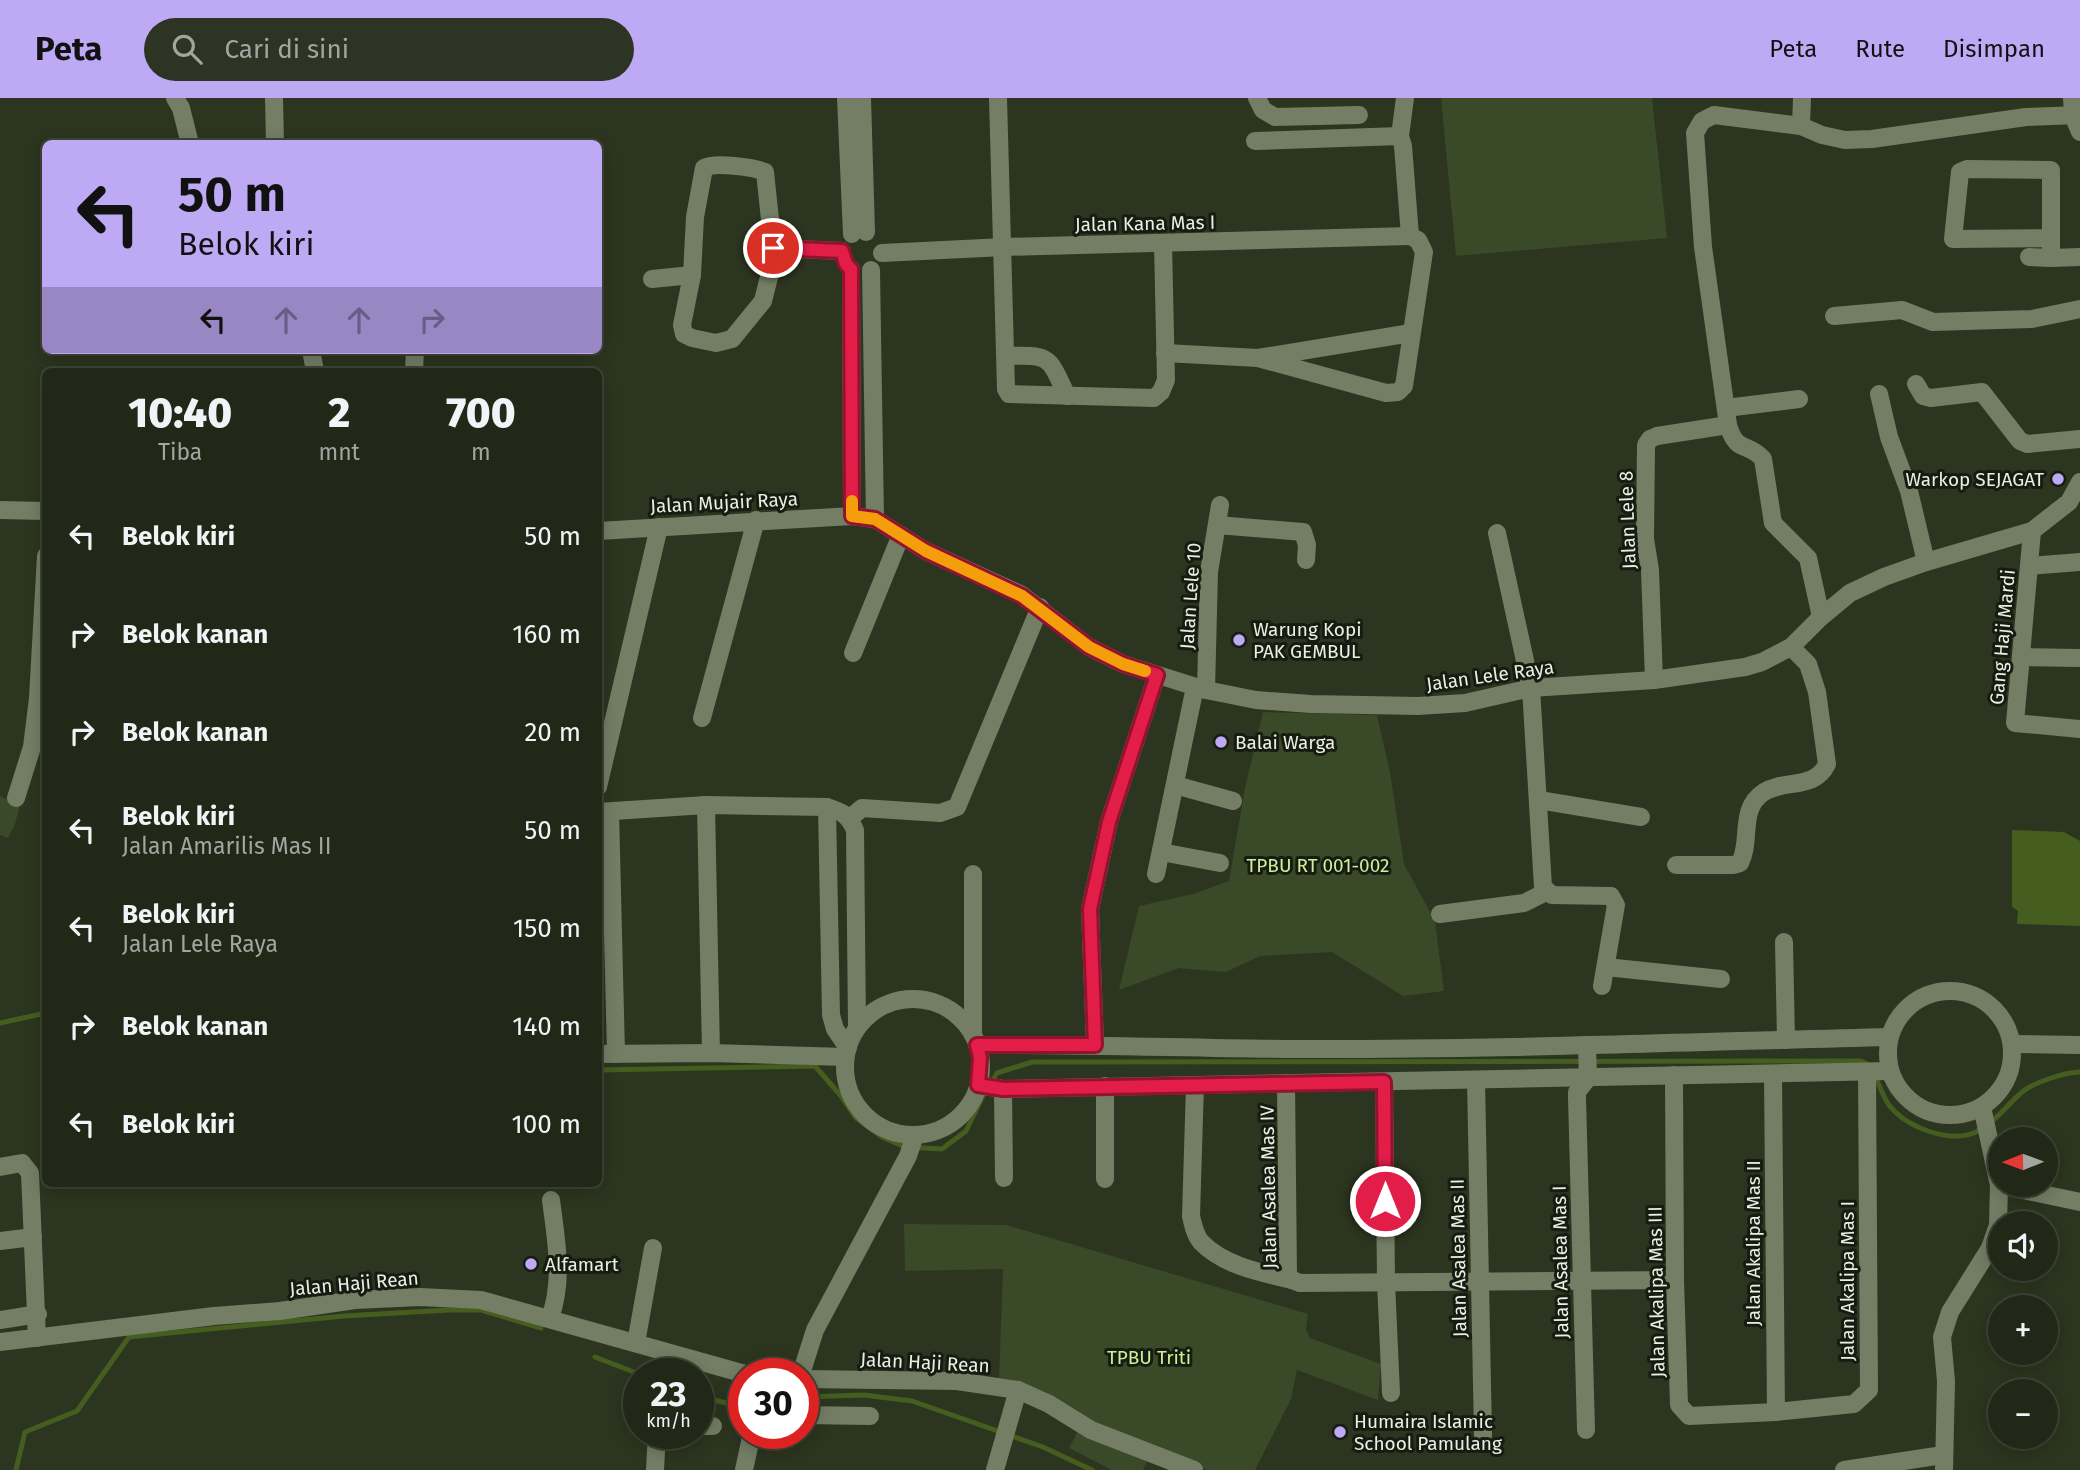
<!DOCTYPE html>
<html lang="id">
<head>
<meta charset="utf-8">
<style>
	:root { --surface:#212817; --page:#2d3424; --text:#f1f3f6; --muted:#a2a6a1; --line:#3e4436; --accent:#bea9f4 }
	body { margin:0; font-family:"Fira Sans",sans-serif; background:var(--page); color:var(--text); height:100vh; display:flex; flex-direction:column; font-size:26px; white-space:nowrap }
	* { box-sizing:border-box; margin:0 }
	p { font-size:23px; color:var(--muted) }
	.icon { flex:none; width:38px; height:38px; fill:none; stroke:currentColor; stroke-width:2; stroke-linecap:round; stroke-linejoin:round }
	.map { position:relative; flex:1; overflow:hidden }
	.sheet { position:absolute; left:42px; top:270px; width:560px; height:819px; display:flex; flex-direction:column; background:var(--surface); border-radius:10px; box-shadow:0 4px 18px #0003,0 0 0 2px var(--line) }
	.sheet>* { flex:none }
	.banner { position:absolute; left:42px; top:42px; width:560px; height:214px; border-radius:10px; box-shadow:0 4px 18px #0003,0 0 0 2px var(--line); background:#bea9f4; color:#111; overflow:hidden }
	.needle { width:46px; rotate:269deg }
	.buttons { position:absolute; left:1988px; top:1029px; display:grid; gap:14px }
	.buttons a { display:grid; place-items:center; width:70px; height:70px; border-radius:50%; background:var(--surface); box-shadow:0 4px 18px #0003,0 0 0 2px var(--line); font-size:35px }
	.speed { position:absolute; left:623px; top:1260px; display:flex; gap:14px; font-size:35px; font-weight:700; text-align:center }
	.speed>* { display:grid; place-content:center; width:91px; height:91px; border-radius:50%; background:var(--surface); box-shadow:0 4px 18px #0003,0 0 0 2px var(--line); line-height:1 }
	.speed small { font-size:18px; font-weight:400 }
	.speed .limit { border:10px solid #d22; background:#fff; color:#111 }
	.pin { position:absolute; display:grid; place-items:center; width:60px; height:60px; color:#fff; margin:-30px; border:4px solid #fff; border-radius:50%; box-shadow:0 2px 7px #0007 }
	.me { position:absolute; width:77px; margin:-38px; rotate:0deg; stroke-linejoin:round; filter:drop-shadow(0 0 5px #0008) }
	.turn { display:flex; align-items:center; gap:24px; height:147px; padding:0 21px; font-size:32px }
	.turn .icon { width:91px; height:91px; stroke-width:2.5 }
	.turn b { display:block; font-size:49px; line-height:60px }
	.lanes { display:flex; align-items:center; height:66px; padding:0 21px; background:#0003; justify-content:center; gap:35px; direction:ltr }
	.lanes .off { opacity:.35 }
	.eta { display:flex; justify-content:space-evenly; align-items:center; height:119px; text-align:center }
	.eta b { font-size:42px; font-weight:800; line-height:49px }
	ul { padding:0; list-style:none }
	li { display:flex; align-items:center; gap:21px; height:98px; padding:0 21px }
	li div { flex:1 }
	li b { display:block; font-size:26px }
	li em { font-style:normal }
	header { display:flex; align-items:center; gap:42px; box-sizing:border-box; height:98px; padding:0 35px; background:var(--accent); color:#111 }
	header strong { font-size:33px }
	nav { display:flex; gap:38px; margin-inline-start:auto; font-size:24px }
	.search { width:490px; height:63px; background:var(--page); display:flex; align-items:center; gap:18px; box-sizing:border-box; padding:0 24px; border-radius:38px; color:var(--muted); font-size:26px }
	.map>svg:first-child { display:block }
</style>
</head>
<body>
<header>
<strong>Peta</strong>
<div class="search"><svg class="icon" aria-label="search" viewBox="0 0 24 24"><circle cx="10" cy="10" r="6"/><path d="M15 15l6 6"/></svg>Cari di sini</div>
<nav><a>Peta</a><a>Rute</a><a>Disimpan</a></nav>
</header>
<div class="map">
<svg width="2080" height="1372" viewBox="0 0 2080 1372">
	<rect width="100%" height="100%" fill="#2c351f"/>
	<g fill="#3a4927">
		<polygon points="1441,0 1652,0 1667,140 1456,158"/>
		<polygon points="1263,614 1377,617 1390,674 1404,766 1435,823 1444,893 1403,898 1332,854 1260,858 1226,874 1179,870 1119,892 1139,808 1193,796 1229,783 1245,690"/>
		<polygon points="0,698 20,708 15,726 8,740 0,737"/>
		<polygon points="904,1126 1007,1127 1308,1216 1306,1231 1310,1240 1381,1266 1378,1302 1297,1272 1291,1301 1255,1372 1207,1372 1154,1347 1143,1372 1112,1372 1069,1350 1085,1320 999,1281 1003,1171 905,1173"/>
	</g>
	<polygon fill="#455d1f" points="2012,732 2064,734 2080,743 2080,828 2017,826 2018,813 2012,809"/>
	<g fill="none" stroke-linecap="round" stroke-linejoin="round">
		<g stroke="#455d1f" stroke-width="5">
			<polyline points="0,925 46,915"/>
			<polyline points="598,972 815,968 841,998 856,1020 882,1039 905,1049 942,1051 966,1033 984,996 997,975 1032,964 1861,963 1869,967"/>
			<path d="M 1875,978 C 1879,986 1883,999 1889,1007 C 1906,1029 1949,1046 1976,1034 C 1994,1025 2006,1008 2021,995 C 2032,985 2065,974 2080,974"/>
			<polyline points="595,1259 639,1276"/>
			<polyline points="698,1298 726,1305 744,1303"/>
			<polyline points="803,1299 864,1297 912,1303 1043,1349 1092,1372"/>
			<polyline points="16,1372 25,1334 77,1313 129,1239 344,1218 449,1212 481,1212 541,1230"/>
		</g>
		<g stroke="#737e65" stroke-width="18">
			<polyline points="175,0 181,10 190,46"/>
			<polyline points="274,0 275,46"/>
			<polyline points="846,0 852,136"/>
			<polyline points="862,0 866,134"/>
			<polyline points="998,0 1006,291 1009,296 1154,300 1161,294 1166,282 1163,146"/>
			<polyline points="1257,0 1263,12 1275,19 1359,17"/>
			<polyline points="1405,0 1400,38 1403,48 1410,138"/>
			<polyline points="2072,0 2073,17 2080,34"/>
			<polyline points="1801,28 1802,0"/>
			<polyline points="1255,43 1400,38"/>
			<polyline points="882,155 1004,149 1410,138"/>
			<polyline points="2029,159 2051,160 2051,72 1967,71 1960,74 1953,141 2051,140"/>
			<polyline points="2051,160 2080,159"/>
			<polyline points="851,171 852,418"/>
			<polyline points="871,172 875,421"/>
			<polyline points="692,177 682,227 684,236 692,240 716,245 732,241 763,203 772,167 773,150"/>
			<path d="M 652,181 L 692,177 L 695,119 L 704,70 C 714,64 754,69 765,74 L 773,150 L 842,153"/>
			<polyline points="1834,218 1902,212 1933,224 2032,221 2080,211"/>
			<polyline points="311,252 315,273"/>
			<polyline points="1165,255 1258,260 1411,235"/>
			<path d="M 1006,258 C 1052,257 1048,258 1067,298"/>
			<polyline points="1258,260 1386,295 1398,294 1404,288 1424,154 1418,142 1410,138"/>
			<polyline points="414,273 415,252"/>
			<polyline points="1916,286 1923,298 1931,300 1982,294 2020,343 2027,346 2080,341"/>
			<polyline points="1879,296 1889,339 1909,393 1926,464"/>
			<polyline points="1726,310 1799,301"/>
			<polyline points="1217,427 1303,434 1307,447 1306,462"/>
			<polyline points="2032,433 2015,625 2080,631"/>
			<polyline points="1497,435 1531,590 1543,789 1552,797 1611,798 1616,807 1602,888"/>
			<polyline points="2029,468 2080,464"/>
			<path d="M 1821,519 L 1808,460 L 1773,425 L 1763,361 C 1748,343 1737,357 1728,327 L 1703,149 L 1695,35 L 1702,23 L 1714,17 L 1801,28 L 1822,37 L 1845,42 L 1872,41 L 2026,19 L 2080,17"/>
			<polyline points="853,555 901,437"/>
			<polyline points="2021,559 2080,560"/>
			<polyline points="1654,582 1650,472 1645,441 1646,347 1650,341 1657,338 1728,327"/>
			<polyline points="1206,592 1209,474 1220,407"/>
			<polyline points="702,620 756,422"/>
			<polyline points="1175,687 1233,703"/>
			<polyline points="598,689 659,429"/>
			<polyline points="16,700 32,649 38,600 46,458"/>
			<polyline points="1539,702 1641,719"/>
			<polyline points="706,707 711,955"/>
			<polyline points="827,709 831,917 835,931 848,950"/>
			<path d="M 598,714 L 706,707 L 827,709 C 842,714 848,716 855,732 L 857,929"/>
			<polyline points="610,714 616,956"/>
			<polyline points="850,720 862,710 940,715 957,709 1040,509"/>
			<polyline points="1161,754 1220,765"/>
			<path d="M 1676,767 L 1733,767 L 1740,765 C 1752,742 1738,711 1764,694 C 1785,681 1815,692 1827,666 L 1817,594 L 1808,566 L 1791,549"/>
			<polyline points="973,776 973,937"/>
			<polyline points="1156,776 1195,589"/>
			<polyline points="1440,816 1524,805 1546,794"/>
			<polyline points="1784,844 1786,942"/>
			<polyline points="1606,869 1721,881"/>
			<circle cx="1950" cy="955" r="62"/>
			<circle cx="913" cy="969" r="68"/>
			<polyline points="1095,946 1090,811 1109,724 1157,577"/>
			<polyline points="2012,946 2080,947"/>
			<path d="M 977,947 C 1080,946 1182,950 1285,951 C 1486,952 1688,944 1889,939"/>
			<polyline points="598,956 711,955 845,959"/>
			<polyline points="1773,976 1776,1314"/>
			<polyline points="1674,977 1675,1182 1679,1307 1689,1318 1776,1314 1854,1306 1869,1292 1867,974"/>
			<polyline points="1476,982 1483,1337"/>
			<polyline points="1384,984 1386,1184 1391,1295"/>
			<polyline points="1286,985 1288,1176 1292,1182 1300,1185 1675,1182"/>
			<polyline points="978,987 1003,991 1890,973"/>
			<path d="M 1195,987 L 1191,1118 C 1193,1127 1195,1137 1201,1144 C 1224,1168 1262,1175 1292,1182"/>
			<polyline points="1105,988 1105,1081"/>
			<polyline points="1003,991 1004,1080"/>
			<polyline points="0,1069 22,1065 30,1075 37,1240"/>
			<polyline points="1999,1087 2080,1104"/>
			<polyline points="0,1143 33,1139"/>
			<path d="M 550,1220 C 564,1182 556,1141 551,1102"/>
			<polyline points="0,1222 38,1216"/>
			<polyline points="636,1245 653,1150"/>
			<polyline points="664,1276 671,1256"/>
			<polyline points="801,1276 815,1232 908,1058 915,1037"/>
			<polyline points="803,1317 870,1318"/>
			<polyline points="698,1328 713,1328"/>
			<polyline points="1586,1332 1577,1000 1577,994 1588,980 1587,947"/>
			<polyline points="655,1372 657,1335"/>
			<polyline points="744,1372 752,1335"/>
			<polyline points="995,1372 1018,1292"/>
			<polyline points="1844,1372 1943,1357"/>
			<polyline points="1944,1372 1946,1283 1942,1239 1950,1214 1990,1150 1998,1127 1999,1087 1982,1009"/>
		</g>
		<g stroke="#737e65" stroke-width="18">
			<polyline points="0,412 46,413"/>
			<polyline points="598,433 852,418 875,421 926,453 1022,497 1089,549 1123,566 1206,592 1256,602 1311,606 1418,608 1465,605 1531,590 1654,582 1745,569 1762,564 1791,549 1821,519 1850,495 1884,479 1926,464 2032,433 2069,404 2080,384"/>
			<polyline points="0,1244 214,1218 280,1213 355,1202 420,1199 481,1202 745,1276"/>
			<polyline points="803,1281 957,1283 1018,1292 1049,1306 1091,1332 1194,1372"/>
		</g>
	</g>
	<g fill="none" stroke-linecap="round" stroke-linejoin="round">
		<g stroke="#92132f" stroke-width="18">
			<polyline id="route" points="773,150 842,153 846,166 851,171 852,418 875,421 926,453 1022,498 1089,549 1123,566 1157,577 1109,724 1090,811 1095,947 977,947 980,960 978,987 1003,991 1384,984 1385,1103"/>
		</g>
		<use href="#route" stroke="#e11d48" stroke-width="12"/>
		<polyline stroke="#f59e0b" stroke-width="12" points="852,403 852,418 875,421 926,453 1022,498 1089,549 1123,566 1145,573"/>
	</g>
	<g fill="#bea9f4" stroke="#171b11" stroke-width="2.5">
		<circle cx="2058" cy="381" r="7"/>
		<circle cx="1239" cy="542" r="7"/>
		<circle cx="1221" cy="644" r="7"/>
		<circle cx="531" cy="1166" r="7"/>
		<circle cx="1340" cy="1334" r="7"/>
	</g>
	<g text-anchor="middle" stroke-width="6" stroke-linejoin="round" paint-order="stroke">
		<g font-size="19" fill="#e9f0e2" stroke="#171b11">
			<text transform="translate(1145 125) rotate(-1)" y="7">Jalan Kana Mas I</text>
			<text transform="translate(724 404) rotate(-3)" y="7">Jalan Mujair Raya</text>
			<text transform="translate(1627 422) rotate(-92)" y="7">Jalan Lele 8</text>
			<text transform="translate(1190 498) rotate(-86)" y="7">Jalan Lele 10</text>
			<text transform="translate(2002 539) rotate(-85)" y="7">Gang Haji Mardi</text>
			<text transform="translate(1490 577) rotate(-8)" y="7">Jalan Lele Raya</text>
			<text transform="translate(1268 1089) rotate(-91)" y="7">Jalan Asalea Mas IV</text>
			<text transform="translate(1753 1145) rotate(-90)" y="7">Jalan Akalipa Mas II</text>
			<text transform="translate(1458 1160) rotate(-91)" y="7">Jalan Asalea Mas II</text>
			<text transform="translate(1560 1164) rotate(-91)" y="7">Jalan Asalea Mas I</text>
			<text transform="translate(1847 1183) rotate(-90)" y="7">Jalan Akalipa Mas I</text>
			<text transform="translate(354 1185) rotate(-5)" y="7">Jalan Haji Rean</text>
			<text transform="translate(1656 1194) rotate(-91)" y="7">Jalan Akalipa Mas III</text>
			<text transform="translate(925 1264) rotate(3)" y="7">Jalan Haji Rean</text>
		</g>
		<g font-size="19" fill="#e9f0e2" stroke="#171b11" text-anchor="start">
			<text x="2044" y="388" text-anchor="end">Warkop SEJAGAT</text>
			<text x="1253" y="538">Warung Kopi<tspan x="1253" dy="22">PAK GEMBUL</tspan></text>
			<text x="1235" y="651">Balai Warga</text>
			<text x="545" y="1173">Alfamart</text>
			<text x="1354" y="1330">Humaira Islamic<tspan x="1354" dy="22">School Pamulang</tspan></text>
		</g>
		<g font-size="19" fill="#caf197" stroke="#171b11">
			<text x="1318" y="774">TPBU RT 001-002</text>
			<text x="1149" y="1266">TPBU Triti</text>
		</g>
	</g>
</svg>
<div class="buttons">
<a><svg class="needle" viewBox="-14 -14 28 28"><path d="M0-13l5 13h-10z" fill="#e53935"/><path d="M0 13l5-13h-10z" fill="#a2a6a1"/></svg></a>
<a><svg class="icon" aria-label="sound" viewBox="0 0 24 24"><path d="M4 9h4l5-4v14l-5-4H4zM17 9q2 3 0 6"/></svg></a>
<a>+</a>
<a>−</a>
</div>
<div class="speed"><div>23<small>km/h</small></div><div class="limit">30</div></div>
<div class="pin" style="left:773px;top:150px;background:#d93025"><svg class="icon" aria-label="arrive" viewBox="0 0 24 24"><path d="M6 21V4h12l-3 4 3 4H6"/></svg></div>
<svg class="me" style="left:1385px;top:1103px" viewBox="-20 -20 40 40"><circle r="17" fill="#e11d48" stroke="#fff" stroke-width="3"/><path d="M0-11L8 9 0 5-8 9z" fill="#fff"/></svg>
<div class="banner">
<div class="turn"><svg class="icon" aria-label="left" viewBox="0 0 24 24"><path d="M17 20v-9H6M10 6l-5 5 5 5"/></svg><div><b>50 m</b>Belok kiri</div></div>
<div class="lanes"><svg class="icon" aria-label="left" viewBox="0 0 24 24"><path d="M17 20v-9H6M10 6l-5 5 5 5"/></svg><svg class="icon off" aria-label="ahead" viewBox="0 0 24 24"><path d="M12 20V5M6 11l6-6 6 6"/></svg><svg class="icon off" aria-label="ahead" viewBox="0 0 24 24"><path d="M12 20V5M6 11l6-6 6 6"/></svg><svg class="icon off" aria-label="right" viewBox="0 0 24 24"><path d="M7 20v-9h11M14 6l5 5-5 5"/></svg></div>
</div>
<section class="sheet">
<div class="eta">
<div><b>10:40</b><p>Tiba</p></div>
<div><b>2</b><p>mnt</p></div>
<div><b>700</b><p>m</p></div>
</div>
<ul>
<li><svg class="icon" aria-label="left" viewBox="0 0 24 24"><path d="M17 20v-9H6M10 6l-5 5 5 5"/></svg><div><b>Belok kiri</b></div><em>50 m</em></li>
<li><svg class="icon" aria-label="right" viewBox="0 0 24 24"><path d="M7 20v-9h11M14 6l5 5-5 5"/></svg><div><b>Belok kanan</b></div><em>160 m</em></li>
<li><svg class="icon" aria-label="right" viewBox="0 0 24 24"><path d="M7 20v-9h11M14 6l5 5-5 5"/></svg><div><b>Belok kanan</b></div><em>20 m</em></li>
<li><svg class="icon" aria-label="left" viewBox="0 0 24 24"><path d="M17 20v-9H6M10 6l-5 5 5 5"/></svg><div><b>Belok kiri</b><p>Jalan Amarilis Mas II</p></div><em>50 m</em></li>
<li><svg class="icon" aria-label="left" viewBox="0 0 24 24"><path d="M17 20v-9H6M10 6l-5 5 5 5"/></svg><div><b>Belok kiri</b><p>Jalan Lele Raya</p></div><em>150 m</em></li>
<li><svg class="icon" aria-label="right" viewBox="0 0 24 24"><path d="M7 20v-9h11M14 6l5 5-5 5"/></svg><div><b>Belok kanan</b></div><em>140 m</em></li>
<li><svg class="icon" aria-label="left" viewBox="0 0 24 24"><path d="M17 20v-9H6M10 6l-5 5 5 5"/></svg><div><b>Belok kiri</b></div><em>100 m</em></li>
</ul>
</section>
</div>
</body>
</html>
